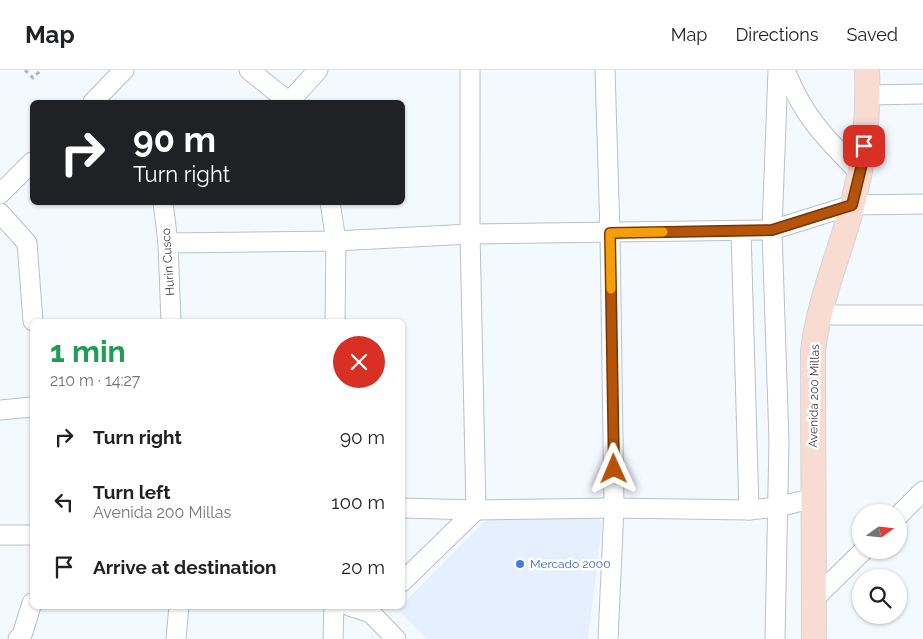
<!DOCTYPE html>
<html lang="en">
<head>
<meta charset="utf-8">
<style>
	:root { --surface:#fff; --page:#f6f6f6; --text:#202124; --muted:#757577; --line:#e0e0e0 }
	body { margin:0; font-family:Raleway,sans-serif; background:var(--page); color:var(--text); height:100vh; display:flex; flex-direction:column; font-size:19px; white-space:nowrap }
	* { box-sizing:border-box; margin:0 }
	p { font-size:16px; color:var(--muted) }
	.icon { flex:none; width:28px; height:28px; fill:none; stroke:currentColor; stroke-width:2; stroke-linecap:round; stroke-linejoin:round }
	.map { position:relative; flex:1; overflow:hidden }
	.drawer { position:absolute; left:30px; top:249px; width:375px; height:290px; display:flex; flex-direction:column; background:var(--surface); border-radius:8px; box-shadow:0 1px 4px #0004 }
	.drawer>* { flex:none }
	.hud { position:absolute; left:30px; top:30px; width:375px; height:105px; border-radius:8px; box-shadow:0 1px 4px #0004; background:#202124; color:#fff; overflow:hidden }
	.needle { width:32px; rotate:75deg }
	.controls { position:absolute; left:852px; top:434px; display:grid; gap:10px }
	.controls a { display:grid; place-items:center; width:55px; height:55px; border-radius:50%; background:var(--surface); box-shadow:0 1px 4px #0004; font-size:25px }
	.pin { position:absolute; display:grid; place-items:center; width:42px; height:42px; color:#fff; margin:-21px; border-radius:10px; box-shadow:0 2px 8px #0006 }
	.me { position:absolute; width:55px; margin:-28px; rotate:359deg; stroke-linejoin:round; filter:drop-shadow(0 0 4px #0008) }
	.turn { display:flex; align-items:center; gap:18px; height:105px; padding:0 20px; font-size:22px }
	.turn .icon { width:65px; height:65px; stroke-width:2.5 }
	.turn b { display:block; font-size:35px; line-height:42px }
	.round { display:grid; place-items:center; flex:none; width:52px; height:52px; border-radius:26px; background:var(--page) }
	.head { display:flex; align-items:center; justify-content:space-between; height:85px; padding:0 20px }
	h1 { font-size:30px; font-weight:700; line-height:38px; color:#1e9e55 }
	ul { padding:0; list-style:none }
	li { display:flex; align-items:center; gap:15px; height:65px; padding:0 20px }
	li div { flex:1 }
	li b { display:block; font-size:19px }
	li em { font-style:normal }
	header { display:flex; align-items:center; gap:30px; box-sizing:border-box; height:70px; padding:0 25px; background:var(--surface); border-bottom:1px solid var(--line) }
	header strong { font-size:24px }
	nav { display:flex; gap:28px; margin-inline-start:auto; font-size:18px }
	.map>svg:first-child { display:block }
</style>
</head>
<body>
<header>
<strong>Map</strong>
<nav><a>Map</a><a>Directions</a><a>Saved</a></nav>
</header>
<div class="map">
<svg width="923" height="569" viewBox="0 0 923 569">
	<rect width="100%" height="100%" fill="#f4f8ff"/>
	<polygon fill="#e6effe" points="598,447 602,454 588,569 427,569 397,539 402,536 403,534 483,453 494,448"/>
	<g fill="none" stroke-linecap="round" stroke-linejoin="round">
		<g stroke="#bbc0c8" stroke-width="21">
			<g id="minor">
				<polyline points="249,0 289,32"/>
				<polyline points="605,0 610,163 614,438 608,569"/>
				<path d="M 785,0 C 803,46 826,69 860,103"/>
				<polyline points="868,25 923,24"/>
				<polyline points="93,32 124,0"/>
				<polyline points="289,32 318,0"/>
				<polyline points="0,124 32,92"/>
				<polyline points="163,132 168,173 171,251"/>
				<polyline points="330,132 336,171 335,251"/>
				<polyline points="0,143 27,173 33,251"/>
				<polyline points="741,161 749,440"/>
				<polyline points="168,173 336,171 470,164 772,160 852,135 923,134"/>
				<polyline points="818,245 923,245"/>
				<polyline points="0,340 32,337"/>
				<polyline points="402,438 476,440 614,438 749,440 778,437 814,428"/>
				<polyline points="899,445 923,421"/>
				<polyline points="0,465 32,465"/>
				<polyline points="402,512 476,440 470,164 470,0"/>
				<polyline points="814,529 864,480"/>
				<polyline points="349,536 371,543 396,569"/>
				<polyline points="18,569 22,565 32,533"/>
				<polyline points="176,569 179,536"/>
				<polyline points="333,569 334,536"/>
				<polyline points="775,569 779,371 772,160 778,0"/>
			</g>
		</g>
		<g stroke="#d4d4d5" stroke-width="26">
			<path id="major" d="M 814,569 L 813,281 C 819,230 840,183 853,133 C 864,90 869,45 867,0"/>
		</g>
		<polyline stroke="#b3b6bc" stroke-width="3" stroke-dasharray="4 4" stroke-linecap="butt" points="25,0 33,8 41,0"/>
		<use href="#minor" stroke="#fff" stroke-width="19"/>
		<use href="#major" stroke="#f9dcd1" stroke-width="24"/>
	</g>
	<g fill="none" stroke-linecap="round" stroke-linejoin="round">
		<g stroke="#753606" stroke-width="12">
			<polyline id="route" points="614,399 610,163 772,160 852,135 862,94 864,76"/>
		</g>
		<use href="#route" stroke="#b45309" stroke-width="9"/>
		<polyline stroke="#f59e0b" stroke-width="9" points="611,219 610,163 663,162"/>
	</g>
	<circle fill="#3f7fe0" stroke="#fff" stroke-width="2" cx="520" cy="494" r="5"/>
	<g text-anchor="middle" stroke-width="5" stroke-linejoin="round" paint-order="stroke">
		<g font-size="12" fill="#3a3c3f" stroke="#fff">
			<text transform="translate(168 192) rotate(-94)" y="4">Hurin Cusco</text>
			<text transform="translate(814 326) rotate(-89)" y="4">Avenida 200 Millas</text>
		</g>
		<g font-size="12" fill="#366cbe" stroke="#fff" text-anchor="start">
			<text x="530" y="498">Mercado 2000</text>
		</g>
	</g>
</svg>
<div class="controls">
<a><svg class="needle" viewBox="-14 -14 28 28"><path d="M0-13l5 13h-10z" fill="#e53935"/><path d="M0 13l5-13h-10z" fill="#757577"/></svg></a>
<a><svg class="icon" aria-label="search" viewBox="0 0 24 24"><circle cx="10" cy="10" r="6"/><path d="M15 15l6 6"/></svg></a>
</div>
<div class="pin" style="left:864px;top:76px;background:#d93025"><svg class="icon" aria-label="arrive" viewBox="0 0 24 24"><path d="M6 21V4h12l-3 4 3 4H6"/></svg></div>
<svg class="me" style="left:614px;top:399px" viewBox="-20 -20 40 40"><path d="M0-17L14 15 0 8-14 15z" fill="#b45309" stroke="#fff" stroke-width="4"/></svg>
<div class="hud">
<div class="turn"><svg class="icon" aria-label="right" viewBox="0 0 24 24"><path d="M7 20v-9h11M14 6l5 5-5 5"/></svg><div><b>90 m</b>Turn right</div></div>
</div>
<section class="drawer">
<div class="head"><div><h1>1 min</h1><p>210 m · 14:27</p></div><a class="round" style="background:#d93025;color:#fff"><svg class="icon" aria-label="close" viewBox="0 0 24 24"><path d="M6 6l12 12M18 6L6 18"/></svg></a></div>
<ul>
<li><svg class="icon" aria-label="right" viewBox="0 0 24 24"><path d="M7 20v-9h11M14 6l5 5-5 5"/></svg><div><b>Turn right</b></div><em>90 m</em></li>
<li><svg class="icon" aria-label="left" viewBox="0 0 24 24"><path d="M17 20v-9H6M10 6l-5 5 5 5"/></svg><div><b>Turn left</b><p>Avenida 200 Millas</p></div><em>100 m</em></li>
<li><svg class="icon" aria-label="arrive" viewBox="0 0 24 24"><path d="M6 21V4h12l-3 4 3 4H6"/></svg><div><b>Arrive at destination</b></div><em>20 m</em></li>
</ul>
</section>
</div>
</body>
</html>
